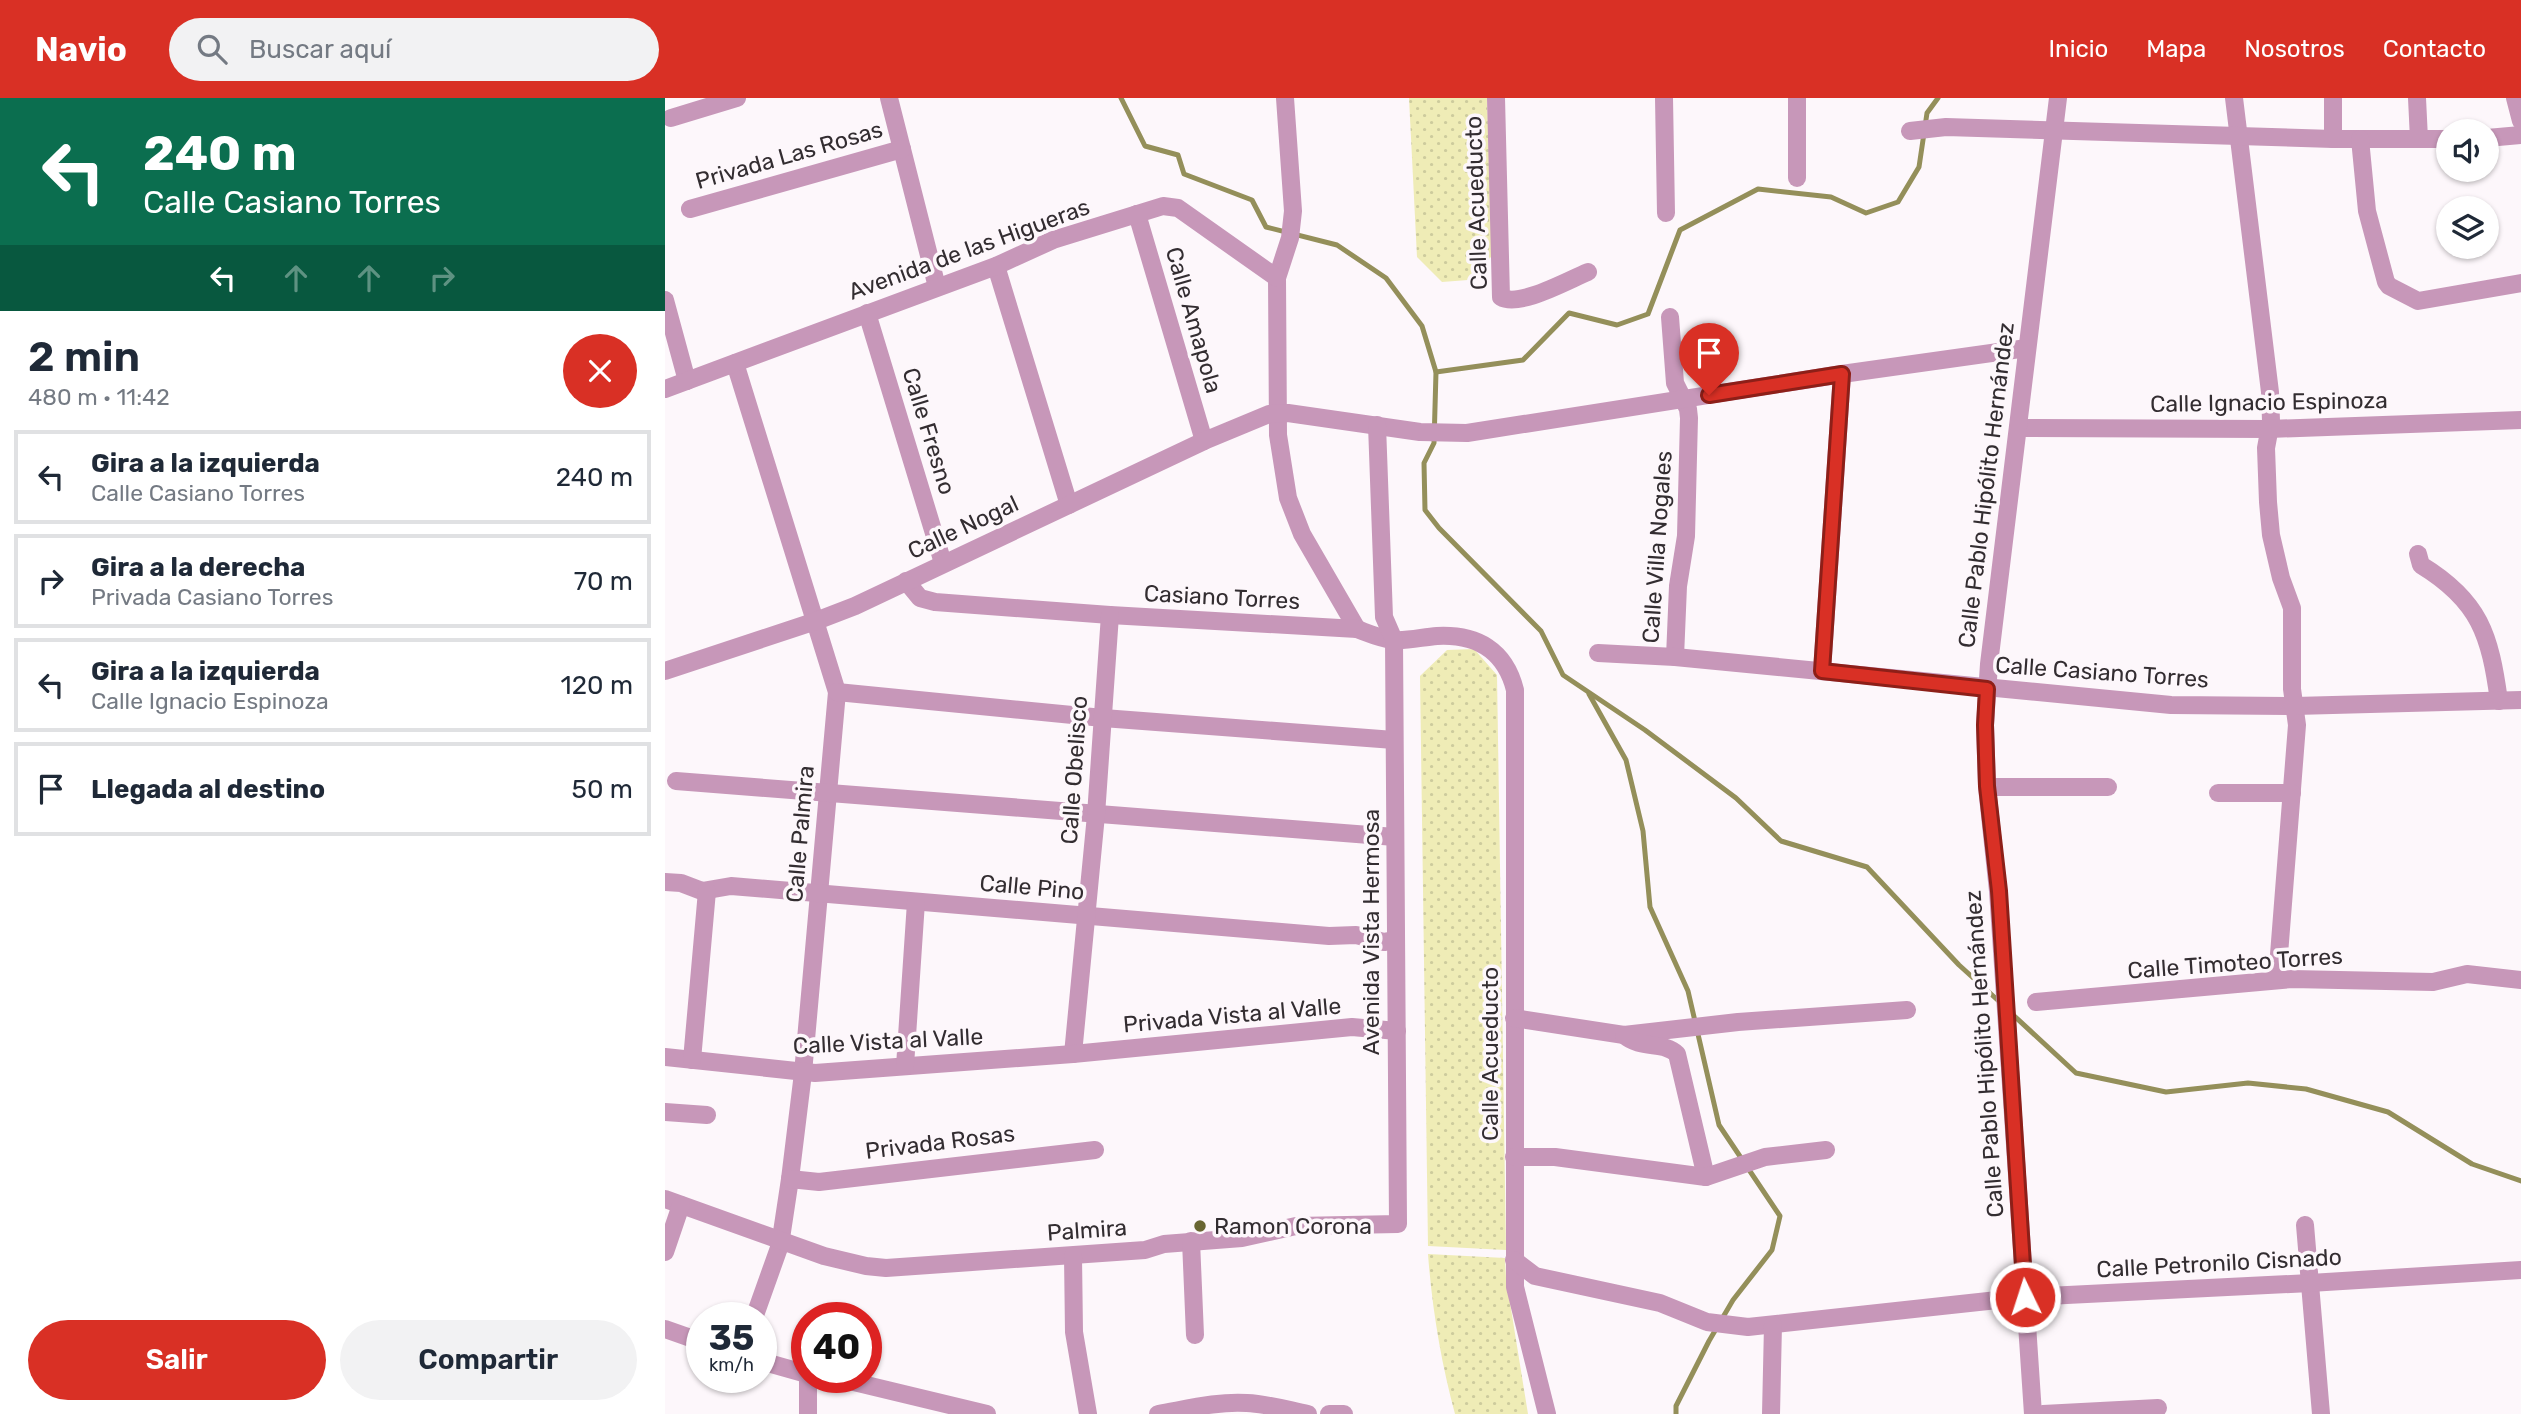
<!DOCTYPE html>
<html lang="es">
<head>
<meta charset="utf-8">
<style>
	:root { --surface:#fff; --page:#f2f2f3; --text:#1f2937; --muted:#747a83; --line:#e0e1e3; --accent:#d93025 }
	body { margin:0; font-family:Rubik,sans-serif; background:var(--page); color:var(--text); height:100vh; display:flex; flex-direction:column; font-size:26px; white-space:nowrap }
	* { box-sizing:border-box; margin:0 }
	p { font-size:23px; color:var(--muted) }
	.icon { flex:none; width:38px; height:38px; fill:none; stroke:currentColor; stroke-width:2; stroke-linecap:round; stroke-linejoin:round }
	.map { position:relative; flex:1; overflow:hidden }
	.sheet { display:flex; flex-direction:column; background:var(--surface); width:665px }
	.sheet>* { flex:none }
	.guide { background:#0b6e4f; color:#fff; overflow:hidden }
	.buttons { position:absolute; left:1771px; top:21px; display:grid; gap:14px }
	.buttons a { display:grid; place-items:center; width:63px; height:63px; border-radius:50%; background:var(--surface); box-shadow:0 2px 5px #0004; font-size:35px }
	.speed { position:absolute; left:21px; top:1204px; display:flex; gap:14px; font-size:35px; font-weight:700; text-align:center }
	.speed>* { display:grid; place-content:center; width:91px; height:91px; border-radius:50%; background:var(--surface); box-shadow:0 2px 5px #0004; line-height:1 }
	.speed small { font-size:18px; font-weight:400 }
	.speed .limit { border:10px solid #d22; background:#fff; color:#111 }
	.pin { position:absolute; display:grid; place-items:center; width:60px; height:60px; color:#fff; margin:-72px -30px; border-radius:50% 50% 50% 0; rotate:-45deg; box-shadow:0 0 7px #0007 }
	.pin .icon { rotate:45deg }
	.me { position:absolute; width:77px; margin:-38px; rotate:356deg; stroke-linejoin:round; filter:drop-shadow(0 0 5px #0008) }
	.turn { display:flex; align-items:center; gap:24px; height:147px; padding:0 28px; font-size:32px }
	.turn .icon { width:91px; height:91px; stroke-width:2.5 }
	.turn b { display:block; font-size:49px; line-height:60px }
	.lanes { display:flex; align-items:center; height:66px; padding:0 28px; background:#0003; justify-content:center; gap:35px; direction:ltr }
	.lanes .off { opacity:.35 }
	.round { display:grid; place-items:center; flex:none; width:74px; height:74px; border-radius:37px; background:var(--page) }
	.summary { display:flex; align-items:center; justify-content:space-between; height:119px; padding:0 28px }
	h1 { font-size:42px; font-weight:600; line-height:52px }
	.primary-button { display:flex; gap:14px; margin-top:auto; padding:14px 28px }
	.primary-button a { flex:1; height:80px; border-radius:42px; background:var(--accent); color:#fff; font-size:28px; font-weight:600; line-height:80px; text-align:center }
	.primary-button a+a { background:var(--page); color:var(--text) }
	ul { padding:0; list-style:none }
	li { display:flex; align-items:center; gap:21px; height:94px; margin:0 14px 10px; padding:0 14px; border:4px solid var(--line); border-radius:0px }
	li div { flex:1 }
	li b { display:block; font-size:26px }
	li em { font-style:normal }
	header { display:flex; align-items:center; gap:42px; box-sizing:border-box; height:98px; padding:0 35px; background:var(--accent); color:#fff }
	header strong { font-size:33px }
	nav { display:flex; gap:38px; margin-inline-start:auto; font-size:24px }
	.search { width:490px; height:63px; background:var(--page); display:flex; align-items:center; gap:18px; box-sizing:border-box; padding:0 24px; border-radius:38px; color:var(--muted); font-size:26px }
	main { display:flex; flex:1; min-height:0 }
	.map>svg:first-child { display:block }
</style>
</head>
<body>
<header>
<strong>Navio</strong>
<div class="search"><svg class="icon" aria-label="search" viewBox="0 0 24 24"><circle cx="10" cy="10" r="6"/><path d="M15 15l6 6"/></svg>Buscar aquí</div>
<nav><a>Inicio</a><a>Mapa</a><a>Nosotros</a><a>Contacto</a></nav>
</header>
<main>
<section class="sheet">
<div class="guide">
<div class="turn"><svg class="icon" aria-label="left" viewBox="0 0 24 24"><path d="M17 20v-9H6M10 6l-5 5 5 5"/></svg><div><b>240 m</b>Calle Casiano Torres</div></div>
<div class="lanes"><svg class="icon" aria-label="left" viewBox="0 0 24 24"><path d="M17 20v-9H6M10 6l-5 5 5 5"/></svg><svg class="icon off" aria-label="ahead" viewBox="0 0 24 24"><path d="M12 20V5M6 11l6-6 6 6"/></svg><svg class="icon off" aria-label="ahead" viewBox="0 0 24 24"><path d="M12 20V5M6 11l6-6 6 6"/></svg><svg class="icon off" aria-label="right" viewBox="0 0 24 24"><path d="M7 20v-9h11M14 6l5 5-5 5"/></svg></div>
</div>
<div class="summary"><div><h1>2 min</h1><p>480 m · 11:42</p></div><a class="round" style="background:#d93025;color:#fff"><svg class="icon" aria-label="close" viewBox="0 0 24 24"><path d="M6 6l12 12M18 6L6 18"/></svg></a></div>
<ul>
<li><svg class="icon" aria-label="left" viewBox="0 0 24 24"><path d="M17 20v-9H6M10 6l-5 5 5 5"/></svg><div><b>Gira a la izquierda</b><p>Calle Casiano Torres</p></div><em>240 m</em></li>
<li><svg class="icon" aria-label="right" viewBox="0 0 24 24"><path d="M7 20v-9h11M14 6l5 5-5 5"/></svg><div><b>Gira a la derecha</b><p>Privada Casiano Torres</p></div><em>70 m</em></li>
<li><svg class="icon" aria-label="left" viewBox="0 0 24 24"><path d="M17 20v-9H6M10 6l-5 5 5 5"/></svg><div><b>Gira a la izquierda</b><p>Calle Ignacio Espinoza</p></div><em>120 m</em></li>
<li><svg class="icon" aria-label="arrive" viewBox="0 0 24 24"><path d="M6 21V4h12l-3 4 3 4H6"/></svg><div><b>Llegada al destino</b></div><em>50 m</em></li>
</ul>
<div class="primary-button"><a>Salir</a><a>Compartir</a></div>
</section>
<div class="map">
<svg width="1856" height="1316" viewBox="0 0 1856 1316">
	<defs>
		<pattern id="green-dots" width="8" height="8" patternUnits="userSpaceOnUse" patternTransform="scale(1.75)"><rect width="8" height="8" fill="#efecb6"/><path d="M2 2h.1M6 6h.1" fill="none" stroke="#cdcb9d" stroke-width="1.8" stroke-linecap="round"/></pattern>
	</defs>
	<rect width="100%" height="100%" fill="#fdf7fb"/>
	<g fill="url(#green-dots)">
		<polygon points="744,0 822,0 828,157 803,182 777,184 752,159"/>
		<polygon points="809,551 832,577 841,1152 763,1148 755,578 782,552"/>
		<path d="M 763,1156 L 840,1160 L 841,1180 L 863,1316 L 790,1316 C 776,1264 767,1210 763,1156 Z"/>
	</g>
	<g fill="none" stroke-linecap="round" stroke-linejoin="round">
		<g stroke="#948f5a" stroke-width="5">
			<polyline points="456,0 480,48 513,57 519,76 587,102 601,129 672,147 721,180 757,228 771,274 769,345 759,365 760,412 774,430 876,533 898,577 980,632 1071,700 1116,743 1202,769 1294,867 1337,906"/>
			<polyline points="771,274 858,262 904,215 952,227 983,216 1015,132 1093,91 1166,99 1201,115 1233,104 1254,69 1262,15 1273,0"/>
			<polyline points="924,596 961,662 978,733 985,809 1023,893 1054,1027 1115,1118 1107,1152 1068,1202 1044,1243 1011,1308 1011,1316"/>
			<polyline points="1346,915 1411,975 1501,994 1583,985 1641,991 1723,1014 1807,1066 1856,1083"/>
		</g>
		<g stroke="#c797b9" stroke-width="18">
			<polyline points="224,0 272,189"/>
			<polyline points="620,0 628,113 625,140 612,180 613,337 623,400 637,436 692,531"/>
			<path d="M 831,0 L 836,199 C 854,210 903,182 923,174"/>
			<polyline points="999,0 1001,115"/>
			<polyline points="1569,0 1605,294 1606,323 1601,350 1603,404 1606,437 1616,480 1627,510 1627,591 1632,627 1612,882"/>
			<polyline points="1752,0 1754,41"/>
			<polyline points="1850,0 1856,23"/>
			<polyline points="6,20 72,0"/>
			<polyline points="1245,33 1281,29 1668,41 1783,41"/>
			<polyline points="1822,40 1856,37"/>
			<polyline points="1668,41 1668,0"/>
			<polyline points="1695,41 1702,113 1721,184 1724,188 1753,203 1856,185"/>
			<polyline points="1132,80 1132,0"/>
			<polyline points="25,111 237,51"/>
			<polyline points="472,116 539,343"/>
			<polyline points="331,168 404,407"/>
			<polyline points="0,202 22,283"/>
			<polyline points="202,215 278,465"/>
			<polyline points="1005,219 1010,285 1023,311 1024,320 1021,438 1013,488 1010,559"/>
			<polyline points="70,265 172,594 138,975 125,1081 115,1147 89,1220"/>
			<polyline points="0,291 331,168 388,142 498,108 513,110 612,180"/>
			<polyline points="1353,330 1604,331 1856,322"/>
			<path d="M 1753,456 L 1756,467 C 1815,503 1825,537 1834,603"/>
			<path d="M 241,483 L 255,500 L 270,504 L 445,517 L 692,531 C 703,535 716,541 729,542 C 743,543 758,539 772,538 C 812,536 840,552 850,592 L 850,1189 L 882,1316"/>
			<polyline points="933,555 1010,559 1506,607 1630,608 1856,602"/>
			<polyline points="0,573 151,523 190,508 539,343 604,316 623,315 755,334 802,335 1177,276 1362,250"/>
			<polyline points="1157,573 1177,276"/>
			<polyline points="172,594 438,620 729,642"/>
			<polyline points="11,683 730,739"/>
			<polyline points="1322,689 1443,689"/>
			<polyline points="1553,695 1627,695"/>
			<polyline points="0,784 16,785 37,793 66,788 664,838 691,837 719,844 731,842"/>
			<polyline points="1371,904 1627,881 1768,884 1802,876 1856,882"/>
			<polyline points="849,920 959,937 1073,924 1242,912"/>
			<path d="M 959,937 C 976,952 999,943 1012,956 L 1041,1079"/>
			<polyline points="408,956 431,717 445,517"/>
			<polyline points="0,959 150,975 408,956 687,929 732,933"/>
			<polyline points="27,962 42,793"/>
			<polyline points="240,968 251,804"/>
			<polyline points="0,1014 42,1017"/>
			<polyline points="849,1059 890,1059 1041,1079 1100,1059 1161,1052"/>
			<polyline points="125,1081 154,1084 430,1052"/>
			<polyline points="0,1101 159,1158 201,1168 221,1170 480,1152 499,1146 577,1140 631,1128 733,1126 729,542 719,519 712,327"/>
			<polyline points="1640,1127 1656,1316"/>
			<polyline points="526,1143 530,1237"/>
			<polyline points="0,1154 16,1107"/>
			<polyline points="408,1158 409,1234 423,1316"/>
			<polyline points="849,1162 870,1178 995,1205 1042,1224 1083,1229 1360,1199 1645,1185 1856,1172"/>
			<polyline points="0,1231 37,1244"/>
			<polyline points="96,1263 142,1276"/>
			<polyline points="168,1279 322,1316"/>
			<polyline points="143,1316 143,1279"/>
			<path d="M 493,1316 C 522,1311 553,1303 582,1305 C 603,1306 623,1312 643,1316"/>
			<polyline points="664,1316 679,1316"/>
			<polyline points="1106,1316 1108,1227"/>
			<polyline points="1368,1316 1333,793 1322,689 1320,627 1324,566 1393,0"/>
			<polyline points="1378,1316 1493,1310"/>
		</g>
	</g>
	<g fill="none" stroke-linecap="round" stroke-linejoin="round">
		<g stroke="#8d1f18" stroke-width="18">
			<polyline id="route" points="1044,297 1177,276 1157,573 1322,591 1320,627 1322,688 1334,793 1360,1199"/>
		</g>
		<use href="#route" stroke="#d93025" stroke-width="12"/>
	</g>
	<circle fill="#686531" stroke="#fdf7fb" stroke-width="2.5" cx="535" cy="1128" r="7"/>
	<g text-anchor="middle" stroke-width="7" stroke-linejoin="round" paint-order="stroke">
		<g font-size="23" fill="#332d31" stroke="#fdf7fb">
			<text transform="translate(124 57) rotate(-16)" y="8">Privada Las Rosas</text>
			<text transform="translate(811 105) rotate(-92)" y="8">Calle Acueducto</text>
			<text transform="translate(304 151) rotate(-20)" y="8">Avenida de las Higueras</text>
			<text transform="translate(529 222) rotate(74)" y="8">Calle Amapola</text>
			<text transform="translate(1604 304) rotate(-1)" y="8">Calle Ignacio Espinoza</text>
			<text transform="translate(264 333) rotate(73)" y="8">Calle Fresno</text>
			<text transform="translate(1321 387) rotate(-83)" y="8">Calle Pablo Hipólito Hernández</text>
			<text transform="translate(298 429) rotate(-25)" y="8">Calle Nogal</text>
			<text transform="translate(992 449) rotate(-86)" y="8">Calle Villa Nogales</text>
			<text transform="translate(557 499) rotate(3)" y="8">Casiano Torres</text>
			<text transform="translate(1437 574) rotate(4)" y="8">Calle Casiano Torres</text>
			<text transform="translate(409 672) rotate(-86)" y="8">Calle Obelisco</text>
			<text transform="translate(135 736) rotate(-85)" y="8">Calle Palmira</text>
			<text transform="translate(367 789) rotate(5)" y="8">Calle Pino</text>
			<text transform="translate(706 834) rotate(-90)" y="8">Avenida Vista Hermosa</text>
			<text transform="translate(1570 865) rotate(-4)" y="8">Calle Timoteo Torres</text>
			<text transform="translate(567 917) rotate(-5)" y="8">Privada Vista al Valle</text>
			<text transform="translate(223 943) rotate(-3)" y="8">Calle Vista al Valle</text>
			<text transform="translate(825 956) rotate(-90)" y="8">Calle Acueducto</text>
			<text transform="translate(1319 956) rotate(-94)" y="8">Calle Pablo Hipólito Hernández</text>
			<text transform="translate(275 1044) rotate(-7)" y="8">Privada Rosas</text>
			<text transform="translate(422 1132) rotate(-4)" y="8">Palmira</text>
			<text transform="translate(1554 1165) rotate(-3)" y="8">Calle Petronilo Cisnado</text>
		</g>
		<g font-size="23" fill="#332d31" stroke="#fdf7fb" text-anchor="start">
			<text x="549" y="1136">Ramon Corona</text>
		</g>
	</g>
</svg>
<div class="buttons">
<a><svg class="icon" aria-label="sound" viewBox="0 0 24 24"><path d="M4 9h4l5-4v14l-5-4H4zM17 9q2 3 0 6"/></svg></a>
<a><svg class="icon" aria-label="layers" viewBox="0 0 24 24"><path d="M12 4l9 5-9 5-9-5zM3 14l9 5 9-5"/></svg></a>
</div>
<div class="speed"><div>35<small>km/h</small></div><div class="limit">40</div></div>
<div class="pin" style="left:1044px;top:297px;background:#d93025"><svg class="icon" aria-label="arrive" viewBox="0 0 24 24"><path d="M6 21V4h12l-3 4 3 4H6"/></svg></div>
<svg class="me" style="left:1360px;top:1199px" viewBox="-20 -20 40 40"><circle r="17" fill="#d93025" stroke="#fff" stroke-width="3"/><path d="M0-11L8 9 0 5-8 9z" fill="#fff"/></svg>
</div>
</main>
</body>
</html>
